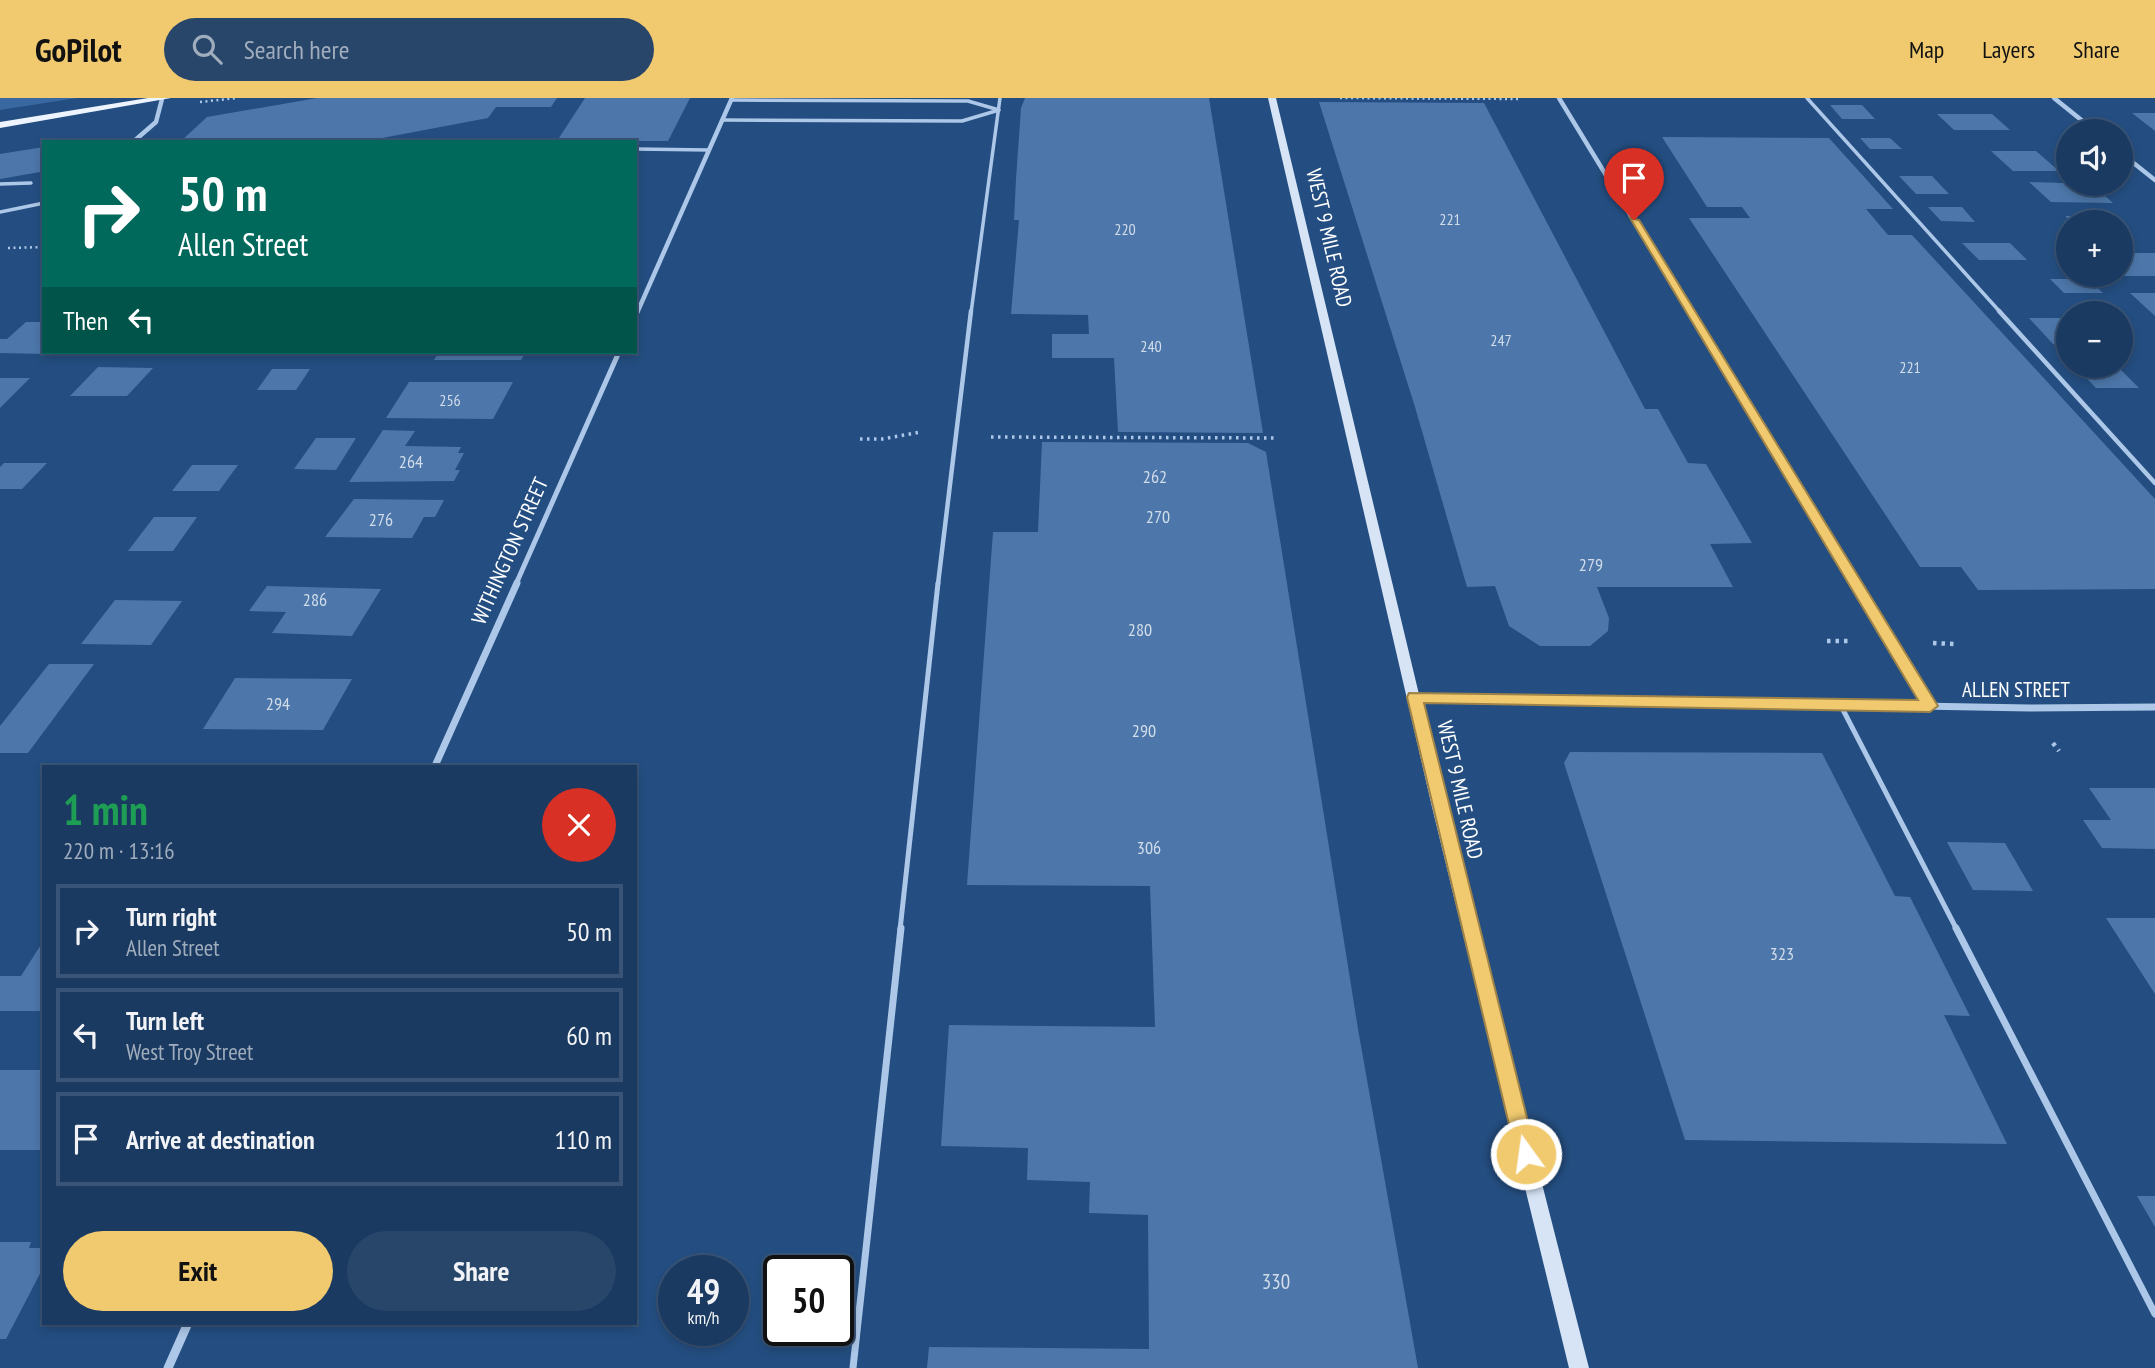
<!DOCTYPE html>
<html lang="en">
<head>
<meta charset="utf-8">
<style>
	:root { --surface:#1b3a61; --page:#28456a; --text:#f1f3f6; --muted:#a0adbd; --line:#395476; --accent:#f1ca70 }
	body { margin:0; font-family:"PT Sans Narrow",sans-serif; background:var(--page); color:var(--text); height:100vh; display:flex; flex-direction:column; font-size:26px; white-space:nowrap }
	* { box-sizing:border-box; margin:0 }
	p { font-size:23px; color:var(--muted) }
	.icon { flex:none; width:38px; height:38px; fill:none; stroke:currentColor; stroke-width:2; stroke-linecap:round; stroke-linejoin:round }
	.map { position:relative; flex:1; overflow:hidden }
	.drawer { position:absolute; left:42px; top:667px; width:595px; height:560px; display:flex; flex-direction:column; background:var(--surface); border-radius:0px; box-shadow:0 4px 10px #0003,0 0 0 2px var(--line) }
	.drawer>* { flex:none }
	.hud { position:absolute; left:42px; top:42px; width:595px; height:214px; border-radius:0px; box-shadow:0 4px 10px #0003,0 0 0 2px var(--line); background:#00695c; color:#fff; overflow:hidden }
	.fabs { position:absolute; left:2056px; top:21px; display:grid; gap:14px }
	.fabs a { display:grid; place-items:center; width:77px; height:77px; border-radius:50%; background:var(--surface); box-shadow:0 4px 10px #0003,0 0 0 2px var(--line); font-size:35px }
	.speed { position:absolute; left:658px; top:1157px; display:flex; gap:14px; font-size:35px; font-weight:700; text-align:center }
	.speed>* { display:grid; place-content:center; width:91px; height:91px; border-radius:50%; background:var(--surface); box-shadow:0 4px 10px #0003,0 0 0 2px var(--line); line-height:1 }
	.speed small { font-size:18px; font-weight:400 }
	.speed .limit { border:4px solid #111; border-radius:10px; background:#fff; color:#111 }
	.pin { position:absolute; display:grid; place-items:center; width:60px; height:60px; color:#fff; margin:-72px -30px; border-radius:50% 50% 50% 0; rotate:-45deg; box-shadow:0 0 7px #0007 }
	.pin .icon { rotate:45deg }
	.me { position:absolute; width:77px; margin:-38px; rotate:346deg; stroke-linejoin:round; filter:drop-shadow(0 0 5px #0008) }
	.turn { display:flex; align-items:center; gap:24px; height:147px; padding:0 21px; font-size:32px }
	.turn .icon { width:91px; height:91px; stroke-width:2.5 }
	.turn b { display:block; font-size:49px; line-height:60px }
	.then { display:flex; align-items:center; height:66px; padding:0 21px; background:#0003; gap:14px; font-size:26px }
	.round { display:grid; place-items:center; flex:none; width:74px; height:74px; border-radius:37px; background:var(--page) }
	.head { display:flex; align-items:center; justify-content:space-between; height:119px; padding:0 21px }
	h1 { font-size:42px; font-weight:700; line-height:52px; color:#1e9e55 }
	.action { display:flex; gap:14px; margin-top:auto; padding:14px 21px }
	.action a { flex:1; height:80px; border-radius:42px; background:var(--accent); color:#111; font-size:28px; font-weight:700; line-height:80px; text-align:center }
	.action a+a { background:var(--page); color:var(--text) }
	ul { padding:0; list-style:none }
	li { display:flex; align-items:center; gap:21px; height:94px; margin:0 14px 10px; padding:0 7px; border:4px solid var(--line); border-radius:0px }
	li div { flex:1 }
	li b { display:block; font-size:26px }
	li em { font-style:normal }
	header { display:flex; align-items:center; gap:42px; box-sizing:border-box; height:98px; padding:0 35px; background:var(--accent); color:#111 }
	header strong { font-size:33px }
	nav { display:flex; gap:38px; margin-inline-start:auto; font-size:24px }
	.search { width:490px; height:63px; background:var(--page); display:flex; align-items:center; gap:18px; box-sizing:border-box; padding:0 24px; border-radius:38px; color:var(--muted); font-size:26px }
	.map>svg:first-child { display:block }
</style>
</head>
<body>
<header>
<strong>GoPilot</strong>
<div class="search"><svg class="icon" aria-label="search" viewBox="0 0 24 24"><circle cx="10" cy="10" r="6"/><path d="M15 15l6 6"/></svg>Search here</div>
<nav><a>Map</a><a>Layers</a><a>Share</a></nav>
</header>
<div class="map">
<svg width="2155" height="1270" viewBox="0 0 2155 1270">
	<rect width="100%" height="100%" fill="#244e81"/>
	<polygon fill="#39679f" points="0,0 77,0 0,12"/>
	<g fill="#4d77aa">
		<polygon points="317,0 557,0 551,9 496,9 488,20 361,44 180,44 207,19"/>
		<polygon points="585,0 690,0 668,43 557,43"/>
		<polygon points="1025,0 1209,0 1263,335 1118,334 1114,260 1052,260 1052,236 1089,236 1088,217 1011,216 1019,122 1014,122 1016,81 1021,10"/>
		<polygon points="1319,4 1484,5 1645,311 1658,311 1688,365 1706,366 1752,445 1710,446 1733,489 1597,489 1609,520 1608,533 1590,548 1540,548 1509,528 1495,488 1467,489 1415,309"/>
		<polygon points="1830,7 1862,7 1875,21 1842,21"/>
		<polygon points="2132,15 2155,15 2155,33"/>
		<polygon points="1937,16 1992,16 2010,32 1954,32"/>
		<polygon points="1662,39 1829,40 1893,111 1866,111 1888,137 1912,137 2155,401 2155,491 1978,492 1961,469 1920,469 1689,120 1750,120 1742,109 1707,109"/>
		<polygon points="1860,40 1890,40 1902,51 1870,51"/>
		<polygon points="44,49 40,74 0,81 0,56"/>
		<polygon points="1991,53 2036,53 2059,73 2013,73"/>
		<polygon points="1899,78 1932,78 1949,96 1916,96"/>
		<polygon points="2029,84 2092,86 2113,105 2051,104"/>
		<polygon points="1928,109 1962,109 1975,124 1941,123"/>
		<polygon points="2065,118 2113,118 2120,124 2073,124"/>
		<polygon points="1962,145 2010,145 2027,162 1979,162"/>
		<rect x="2121" y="155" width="34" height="23"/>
		<polygon points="2050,181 2088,181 2103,195 2064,195"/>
		<polygon points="2130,195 2155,195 2155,218"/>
		<polygon points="2029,220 2068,220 2068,246 2053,246"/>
		<polygon points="26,224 44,224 44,256 0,255 0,241 7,241"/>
		<polygon points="439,254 526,254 521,262 434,262"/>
		<polygon points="2075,268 2117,268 2139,290 2096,290"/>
		<polygon points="98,269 153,270 127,298 70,298"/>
		<polygon points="272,271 310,271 296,292 257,292"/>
		<polygon points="0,280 30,280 0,310"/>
		<polygon points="409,284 513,284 493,321 386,320"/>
		<polygon points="383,332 415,333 405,348 461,349 458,355 464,355 455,372 460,372 454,383 349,384"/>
		<polygon points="316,340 356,340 336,372 294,371"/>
		<polygon points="1042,344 1248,345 1266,354 1358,931 1418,1270 927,1270 929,1249 1149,1251 1148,1117 1089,1115 1090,1084 1027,1082 1028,1050 941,1048 949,927 1155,929 1150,788 967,787 993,434 1038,434"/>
		<polygon points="4,365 47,365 22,391 0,391 0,369"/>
		<polygon points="192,367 238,367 219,393 172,393"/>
		<polygon points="354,401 444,402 435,419 424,419 412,440 325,439"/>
		<polygon points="154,419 197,419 173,453 128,453"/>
		<polygon points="267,488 381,491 352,538 272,535 286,514 249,513"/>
		<polygon points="115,502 182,503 151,547 81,546"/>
		<polygon points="49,566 94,566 28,655 0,655 0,628"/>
		<polygon points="235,580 352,581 323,632 203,631"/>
		<polygon points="1570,654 1822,655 1895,798 1910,799 1970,918 1944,917 2007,1046 1685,1042 1564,665"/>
		<polygon points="2089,690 2155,690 2155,751 2102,750 2083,722 2111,722"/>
		<polygon points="1947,744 2005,745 2033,793 1973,792"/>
		<polygon points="2106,820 2155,820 2155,896"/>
		<polygon points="44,842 44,913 0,913 0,878 21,878"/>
		<rect x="0" y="972" width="44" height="80"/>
		<polygon points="2137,1098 2155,1098 2155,1129"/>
		<polygon points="0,1144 31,1144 29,1150 44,1150 44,1168 6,1241 0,1241"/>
	</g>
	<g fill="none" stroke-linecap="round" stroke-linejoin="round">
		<g stroke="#acc7e7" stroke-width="2.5" stroke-dasharray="2 3.5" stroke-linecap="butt">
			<polyline points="1340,0 1521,1"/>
			<polyline points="200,4 237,0"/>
			<polyline points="8,150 44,149"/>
		</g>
		<g stroke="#acc7e7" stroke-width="3.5" stroke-dasharray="2.5 4.5" stroke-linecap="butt">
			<polyline points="991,339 1274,340"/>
			<polyline points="860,341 882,341 921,334"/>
		</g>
		<g stroke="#acc7e7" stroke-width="4.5" stroke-dasharray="3.5 5" stroke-linecap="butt">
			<polyline points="1827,543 1848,543"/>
			<polyline points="1933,545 1954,546"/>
			<polyline points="2053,645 2059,653"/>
		</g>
		<g stroke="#acc7e7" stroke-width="3.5">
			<polyline points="1807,0 2001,215"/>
			<polyline points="722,22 962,23 999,12 968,3 731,2"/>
			<polyline points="635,51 709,52"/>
			<polyline points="0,86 31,85"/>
			<polyline points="0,114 44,105"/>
			<polyline points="971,215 1000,0"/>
		</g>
		<g stroke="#acc7e7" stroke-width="4.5">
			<polyline points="1999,213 2155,385"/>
			<polyline points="938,486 971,213"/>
		</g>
		<g stroke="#acc7e7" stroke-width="5">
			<polyline points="1840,606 1957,832"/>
			<polyline points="900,832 938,485"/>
		</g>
		<g stroke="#acc7e7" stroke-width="7">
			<polyline points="1956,830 2155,1216"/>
			<polyline points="853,1270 901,830"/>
		</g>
		<g stroke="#acc7e7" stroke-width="4.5">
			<polyline points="1559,0 1690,215"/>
			<polyline points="2054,0 2095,33"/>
			<polyline points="133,44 156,24 162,1"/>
			<polyline points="2121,55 2155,82"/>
			<polyline points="637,215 732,0"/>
		</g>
		<g stroke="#acc7e7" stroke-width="5">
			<polyline points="1689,213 1856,486"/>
			<polyline points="635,218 637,213"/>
			<polyline points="516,486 619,254"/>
		</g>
		<g stroke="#acc7e7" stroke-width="7">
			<polyline points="1855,485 1930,608"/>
			<polyline points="1415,599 2030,610 2155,609"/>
			<polyline points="435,668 517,485"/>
		</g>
		<polyline stroke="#acc7e7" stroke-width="9" points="168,1270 188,1225"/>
		<polygon fill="#d6e4f6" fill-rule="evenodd" points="1268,0 1276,0 1446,709 1589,1270 1569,1270 1432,709"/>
		<polygon fill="#edf4fd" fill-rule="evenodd" points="148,0 171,0 0,30 0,24"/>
	</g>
	<polygon fill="#f1ca70" stroke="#9d8349" stroke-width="2" points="1630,120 1639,122 1938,608 1930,614 1424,605 1536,1056 1533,1063 1526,1066 1519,1063 1516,1056 1407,599 1409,595 1918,602"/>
	<g text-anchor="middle" stroke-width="6" stroke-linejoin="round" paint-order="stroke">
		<g font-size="16" fill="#d2ddea">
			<text x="1450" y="127">221</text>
			<text x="1125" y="137">220</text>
			<text x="1501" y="248">247</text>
			<text x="1151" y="254">240</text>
			<text x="1910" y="275">221</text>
			<text x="450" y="308">256</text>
		</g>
		<g font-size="18" fill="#d2ddea">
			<text x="411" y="370">264</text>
			<text x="1155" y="385">262</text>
			<text x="1158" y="425">270</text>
			<text x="381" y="428">276</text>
			<text x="1591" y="473">279</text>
			<text x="315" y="508">286</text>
			<text x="1140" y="538">280</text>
			<text x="278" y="612">294</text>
			<text x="1144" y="639">290</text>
			<text x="1149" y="756">306</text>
			<text x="1782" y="862">323</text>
		</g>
		<g font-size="21" fill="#fff" stroke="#244e81">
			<text transform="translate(1329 140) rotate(77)" y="7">WEST 9 MILE ROAD</text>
			<text transform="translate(510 453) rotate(-66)" y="7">WITHINGTON STREET</text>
			<text x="2016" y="599">ALLEN STREET</text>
			<text transform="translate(1460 692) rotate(77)" y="7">WEST 9 MILE ROAD</text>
		</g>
		<g font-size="21" fill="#d2ddea">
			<text x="1276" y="1191">330</text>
		</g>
	</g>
</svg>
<div class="fabs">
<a><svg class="icon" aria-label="sound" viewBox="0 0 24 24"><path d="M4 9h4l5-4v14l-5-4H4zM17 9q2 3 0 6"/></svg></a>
<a>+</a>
<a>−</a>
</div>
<div class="speed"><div>49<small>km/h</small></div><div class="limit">50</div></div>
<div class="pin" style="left:1634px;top:122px;background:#d93025"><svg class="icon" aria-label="arrive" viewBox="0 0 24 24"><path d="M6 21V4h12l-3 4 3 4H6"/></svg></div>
<svg class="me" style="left:1526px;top:1056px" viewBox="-20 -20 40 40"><circle r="17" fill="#f1ca70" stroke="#fff" stroke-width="3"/><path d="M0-11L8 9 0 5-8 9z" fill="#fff"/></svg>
<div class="hud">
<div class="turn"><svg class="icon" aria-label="right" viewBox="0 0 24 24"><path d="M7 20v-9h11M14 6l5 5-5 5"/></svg><div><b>50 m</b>Allen Street</div></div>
<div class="then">Then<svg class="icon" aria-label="left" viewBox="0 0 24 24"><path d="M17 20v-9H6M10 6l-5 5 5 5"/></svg></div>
</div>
<section class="drawer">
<div class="head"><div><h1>1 min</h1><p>220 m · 13:16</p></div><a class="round" style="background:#d93025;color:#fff"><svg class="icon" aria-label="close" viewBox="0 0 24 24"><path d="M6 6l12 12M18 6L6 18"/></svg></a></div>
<ul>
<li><svg class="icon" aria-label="right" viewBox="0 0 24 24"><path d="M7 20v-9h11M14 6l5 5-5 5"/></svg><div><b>Turn right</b><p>Allen Street</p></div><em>50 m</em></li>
<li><svg class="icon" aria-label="left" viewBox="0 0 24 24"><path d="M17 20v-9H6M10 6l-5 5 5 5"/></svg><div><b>Turn left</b><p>West Troy Street</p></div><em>60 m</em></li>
<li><svg class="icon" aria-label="arrive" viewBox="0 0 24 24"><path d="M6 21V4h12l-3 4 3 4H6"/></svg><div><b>Arrive at destination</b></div><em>110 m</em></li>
</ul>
<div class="action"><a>Exit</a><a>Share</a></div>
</section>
</div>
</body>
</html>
